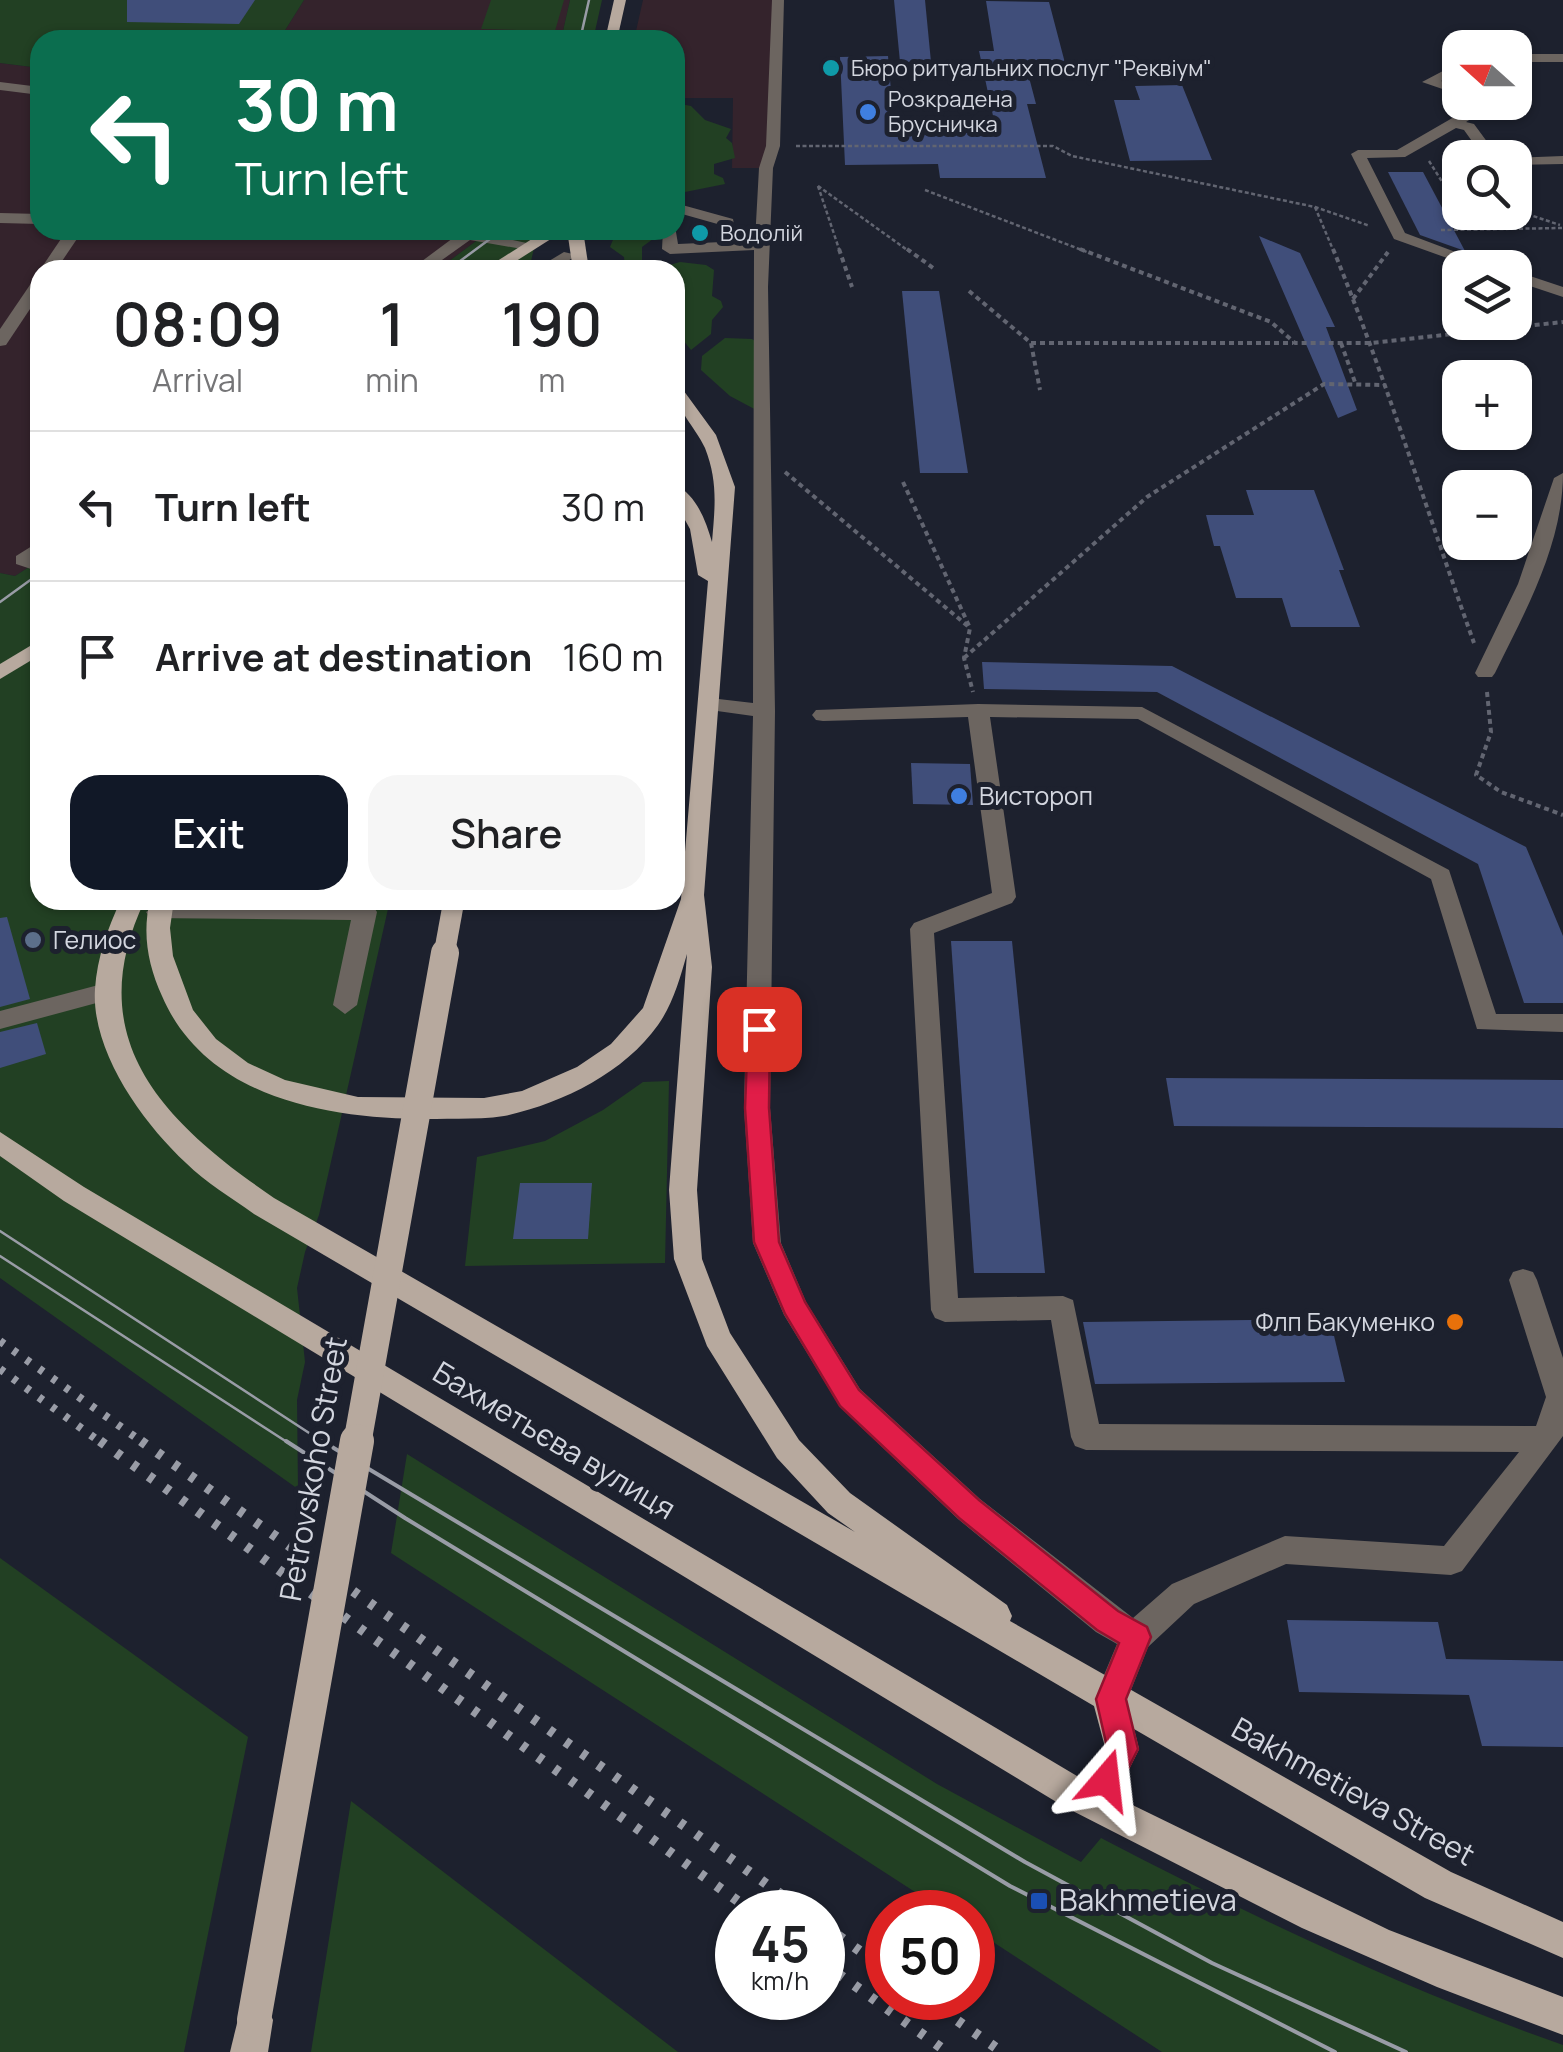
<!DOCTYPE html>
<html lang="en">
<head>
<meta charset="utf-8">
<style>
	:root { --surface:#fff; --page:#f6f6f6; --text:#202124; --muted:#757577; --line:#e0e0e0; --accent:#111827 }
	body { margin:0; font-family:Manrope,sans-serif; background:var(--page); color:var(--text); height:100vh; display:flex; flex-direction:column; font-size:38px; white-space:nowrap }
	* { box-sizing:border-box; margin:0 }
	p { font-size:32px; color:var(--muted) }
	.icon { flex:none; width:55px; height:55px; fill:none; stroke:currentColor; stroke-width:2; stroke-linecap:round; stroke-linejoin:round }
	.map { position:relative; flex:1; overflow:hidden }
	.sheet { position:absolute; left:30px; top:260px; width:655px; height:650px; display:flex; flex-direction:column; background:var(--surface); border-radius:30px; box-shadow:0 2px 8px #0004 }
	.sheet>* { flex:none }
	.top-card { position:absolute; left:30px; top:30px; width:655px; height:210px; border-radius:30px; box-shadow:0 2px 8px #0004; background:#0b6e4f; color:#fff; overflow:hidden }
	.needle { width:65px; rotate:291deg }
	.buttons { position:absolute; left:1442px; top:30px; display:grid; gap:20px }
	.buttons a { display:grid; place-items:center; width:90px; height:90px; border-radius:20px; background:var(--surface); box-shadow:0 2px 8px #0004; font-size:50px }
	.speed { position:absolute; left:715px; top:1890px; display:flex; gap:20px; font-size:50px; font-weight:700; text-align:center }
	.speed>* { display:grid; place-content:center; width:130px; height:130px; border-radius:50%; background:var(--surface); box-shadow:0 2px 8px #0004; line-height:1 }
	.speed small { font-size:25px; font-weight:400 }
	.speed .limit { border:15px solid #d22; background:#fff; color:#111 }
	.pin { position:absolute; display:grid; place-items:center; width:85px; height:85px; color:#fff; margin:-42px; border-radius:20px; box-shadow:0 5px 15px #0006 }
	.me { position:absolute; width:110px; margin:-55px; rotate:17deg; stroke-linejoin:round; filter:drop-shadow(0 0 8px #0008) }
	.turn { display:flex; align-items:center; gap:35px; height:210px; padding:0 40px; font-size:45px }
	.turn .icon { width:130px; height:130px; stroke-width:2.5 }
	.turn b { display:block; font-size:70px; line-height:85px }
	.eta { display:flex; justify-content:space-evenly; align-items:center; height:170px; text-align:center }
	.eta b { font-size:60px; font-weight:600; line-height:70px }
	.primary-button { display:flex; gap:20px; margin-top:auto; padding:20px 40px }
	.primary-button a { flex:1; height:115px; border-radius:30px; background:var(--accent); color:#fff; font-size:40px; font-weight:600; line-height:115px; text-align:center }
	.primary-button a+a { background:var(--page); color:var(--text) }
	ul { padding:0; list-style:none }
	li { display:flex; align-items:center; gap:30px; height:150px; padding:0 40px; border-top:2px solid var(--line) }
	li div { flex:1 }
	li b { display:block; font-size:38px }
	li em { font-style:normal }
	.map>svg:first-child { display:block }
</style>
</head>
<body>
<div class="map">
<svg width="1563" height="2052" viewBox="0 0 1563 2052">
	<rect width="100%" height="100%" fill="#1d212e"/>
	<g fill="#34232c">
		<polygon points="304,0 570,0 561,40 279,40"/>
		<polygon points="643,0 778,0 766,168 732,168 733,98 675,98 675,40 634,40"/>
		<polygon points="0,63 40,68 40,230 491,230 437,270 40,270 40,560 15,576 0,573"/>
	</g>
	<g fill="#224023">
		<polygon points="0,0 304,0 279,40 40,40 40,68 0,63"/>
		<polygon points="491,0 564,0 555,31 481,29"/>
		<polygon points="570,0 602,0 593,40 561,40"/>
		<polygon points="675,103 691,106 705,120 731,129 726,138 732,143 735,158 714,164 714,174 723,178 725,184 675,194"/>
		<polygon points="491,230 544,230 534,248 529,270 437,270"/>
		<polygon points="617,230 654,230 657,236 642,247 642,265 638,270 625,270 624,257 610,247"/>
		<polygon points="680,262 706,265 714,270 712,296 721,301 723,307 712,320 711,334 691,350 675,330 675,270 652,270"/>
		<polygon points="725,338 752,339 761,345 760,412 730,396 701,370 702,356"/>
		<polygon points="40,560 40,900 390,900 319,1215 305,1252 297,1288 305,1362 297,1400 298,1489 0,1278 0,573 15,576"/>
		<polygon points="669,1081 665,1263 465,1266 477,1157 545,1141 603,1110 643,1082"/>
		<path d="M 407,1454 L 937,1784 L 1081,1862 L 1101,1838 C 1251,1916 1403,1989 1563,2045 L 1563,2052 L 1162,2052 L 973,1929 L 972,1912 L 946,1912 L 391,1553 Z"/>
		<polygon points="0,1558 248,1737 184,2052 0,2052"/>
		<polygon points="351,1801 678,2052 311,2052"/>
	</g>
	<g fill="#404e7a">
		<polygon points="127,0 255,0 239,24 127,22"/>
		<polygon points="894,0 925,0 931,62 900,62"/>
		<polygon points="986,1 1049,2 1065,63 1025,62 1036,104 1027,104 1046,178 940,178 938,164 845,165 840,57 888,56 894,126 995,125 979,51 994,51"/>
		<polygon points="1182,85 1212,160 1130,161 1114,100 1140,100 1135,86"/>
		<polygon points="1388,172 1423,172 1465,251 1420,235"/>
		<polygon points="1259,236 1300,253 1335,327 1326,327 1357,410 1338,418"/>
		<polygon points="902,291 939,291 968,473 920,473"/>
		<polygon points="1246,490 1314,490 1344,570 1339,570 1360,627 1291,627 1282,598 1236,598 1220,546 1214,546 1206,515 1254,515"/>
		<polygon points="982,662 1172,666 1526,847 1563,936 1563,1003 1524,1003 1478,864 1157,692 984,689"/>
		<polygon points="911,763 970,764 973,805 913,804"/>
		<polygon points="7,917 30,999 0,1007 0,918"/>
		<polygon points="951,941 1012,941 1045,1273 974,1273"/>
		<polygon points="37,1023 46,1054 0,1068 0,1032"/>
		<polygon points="1166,1078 1563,1080 1563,1128 1174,1126"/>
		<polygon points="520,1183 592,1183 588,1239 513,1239"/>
		<polygon points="1330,1319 1345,1382 1095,1384 1083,1322"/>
		<polygon points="1287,1620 1438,1622 1446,1659 1563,1661 1563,1747 1482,1746 1469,1695 1299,1692"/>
	</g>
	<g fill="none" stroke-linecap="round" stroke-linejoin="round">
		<g stroke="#626571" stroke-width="2.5" stroke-dasharray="4 2.5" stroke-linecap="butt">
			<polyline points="796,146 1053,146 1072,156 1315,207 1370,226"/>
			<polyline points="1429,161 1446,188 1460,193"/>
			<polyline points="818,186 910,252"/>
			<polyline points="818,186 840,252"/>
			<polyline points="925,190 1087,252"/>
			<polyline points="1315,207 1334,252"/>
			<polyline points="1515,210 1560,225"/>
			<polyline points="1441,230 1563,228"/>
		</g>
		<g stroke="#626571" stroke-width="4" stroke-dasharray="5 4" stroke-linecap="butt">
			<polyline points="839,249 852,287"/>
			<polyline points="907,249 936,270"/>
			<polyline points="1080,249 1271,322 1295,343 1371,343 1563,322"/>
			<path d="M 1333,249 C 1386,378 1427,512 1474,643"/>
			<polyline points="969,291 1031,343 1040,390"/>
			<polyline points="1353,299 1388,252"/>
			<polyline points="1031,343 1293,343"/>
			<polyline points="1341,343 1356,385"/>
			<polyline points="785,472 970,628"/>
			<polyline points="903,482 970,628 964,658 973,692"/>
			<polyline points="964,658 1147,497 1324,384 1385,385"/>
			<polyline points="1487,692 1491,732 1476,775 1501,792 1563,815"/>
		</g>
		<g fill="#6c6560" fill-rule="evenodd">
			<polygon points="772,0 784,0 780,146 773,168 768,287 775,711 770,1108 781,1243 806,1302 860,1389 980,1499 1133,1618 1172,1584 1285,1536 1444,1546 1519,1452 1086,1450 1075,1446 1071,1437 1051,1320 945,1322 935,1318 931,1310 910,929 914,923 992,893 968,717 823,721 816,720 812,715 816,710 978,704 1142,707 1449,870 1496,1014 1563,1014 1563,1032 1477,1029 1431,879 1138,719 990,717 1016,897 1012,903 934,933 958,1298 1063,1296 1073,1300 1099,1424 1536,1426 1546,1397 1509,1280 1513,1272 1523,1269 1533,1272 1537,1280 1563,1358 1563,1436 1462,1571 1451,1575 1286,1564 1194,1604 1148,1647 1123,1710 1111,1715 1099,1710 1094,1699 1117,1644 1096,1632 958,1519 840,1407 784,1315 753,1243 744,1108 753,716 710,710 699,704 710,698 753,703 754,250 670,254 662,249 663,230 675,230 675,226 678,244 722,242 721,225 675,212 675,203 733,219 737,241 755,241 759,168 766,146"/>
			<rect x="1515" y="54" width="48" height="8"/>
			<polygon points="1460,62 1460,71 1441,81 1460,87 1460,95 1422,82"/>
			<polygon points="0,82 40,87 40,95 0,90"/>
			<polygon points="1480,102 1497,102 1466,122 1474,124 1499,158 1484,158 1464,130 1456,128 1405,157 1367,158 1405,233 1498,268 1475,268 1394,239 1351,154 1358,150 1397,150"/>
			<polygon points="1563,156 1563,164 1515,165 1512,158"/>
			<polygon points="0,213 40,214 40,224 0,223"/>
			<polygon points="67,230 83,230 56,270 40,270"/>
			<polygon points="413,230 467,230 536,245 528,250 470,240 428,270 410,270 453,238"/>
			<polygon points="564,252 577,255 554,270 534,270"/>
			<polygon points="1515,271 1563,287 1563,297 1515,281"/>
			<polygon points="40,277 40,294 6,345 0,346 0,329 34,279"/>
			<path d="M 1563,473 C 1563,544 1526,610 1495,673 L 1492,677 L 1478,677 L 1475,673 L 1518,584 L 1554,478 Z"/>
			<polygon points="40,541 40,572 16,564 16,556"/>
			<polygon points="158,904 373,906 377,912 357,1005 345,1014 333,1005 351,920 150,918 146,912"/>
			<polygon points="106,983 118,992 115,998 0,1029 0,1011"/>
		</g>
		<g fill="#b7a99e" fill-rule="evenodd">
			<polygon points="614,0 626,0 617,40 605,40"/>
			<polygon points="546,230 565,230 502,270 483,270"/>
			<polygon points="567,230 583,230 589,270 573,270"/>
			<path d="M 675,386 L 681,387 L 716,435 L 735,487 L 704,895 L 712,967 L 697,1190 L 702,1259 L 730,1333 L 799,1440 L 850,1493 L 1007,1605 L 1012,1616 L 1010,1621 L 1451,1872 L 1563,1922 L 1563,1958 L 1425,1898 L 1134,1729 L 1139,1749 L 1118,1792 L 1112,1795 L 1389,1930 L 1563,1997 L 1563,2035 L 1437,1987 L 1302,1928 L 1063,1806 L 64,1201 L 0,1156 L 0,1132 L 84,1187 L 1077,1776 L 1094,1768 L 1105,1747 L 1094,1706 L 254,1214 C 231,1197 206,1183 186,1163 C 142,1122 91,1051 95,989 C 97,958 108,927 121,900 L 145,900 C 78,1040 165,1123 274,1198 L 855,1532 L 828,1513 L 777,1458 L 707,1346 L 674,1259 L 669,1190 L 687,954 C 680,978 673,1004 658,1025 C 624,1073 561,1104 504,1116 C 482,1120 458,1118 436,1119 C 334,1120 207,1101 162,996 C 148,965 142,934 150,900 L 174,900 L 170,928 L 173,956 L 193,1010 L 216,1039 L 248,1063 L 285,1080 L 358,1097 L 484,1098 L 522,1091 L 577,1067 L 611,1044 L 643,1008 L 681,899 L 708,581 L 698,575 L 690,529 L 675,502 L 675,485 C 696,494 706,521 712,542 C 715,507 718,481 705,448 C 695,426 675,410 675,386 Z"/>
			<polygon points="40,640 40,655 0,679 0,664"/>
			<polygon points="254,2001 267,2007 273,2020 268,2052 230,2052 241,2007"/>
		</g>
		<g stroke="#999ca6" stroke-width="2.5">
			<polyline points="580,40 589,0"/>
			<polyline points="448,270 502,230"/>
			<polyline points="0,602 40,573"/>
			<polyline points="0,1231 326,1444"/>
			<polyline points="0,1256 290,1444"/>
		</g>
		<g stroke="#999ca6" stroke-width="4">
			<polyline points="286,1441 405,1518 1010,1886 1335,2052"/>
			<polyline points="322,1441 1025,1862 1212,1963 1406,2052"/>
		</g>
		<g stroke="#999ca6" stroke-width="8" stroke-dasharray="5 11" stroke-linecap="butt">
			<polyline points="0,1341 145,1444"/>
			<polyline points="0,1369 103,1444"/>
		</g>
		<g stroke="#999ca6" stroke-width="10" stroke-dasharray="6 14" stroke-linecap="butt">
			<polyline points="100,1441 753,1912"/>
			<polyline points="141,1441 806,1912"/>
			<polyline points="822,1924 888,1971"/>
			<polyline points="822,1962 947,2052"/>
			<polyline points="925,1998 1002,2052"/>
		</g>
		<polyline stroke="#b7a99e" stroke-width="21" points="444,955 454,900"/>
		<polyline stroke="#b7a99e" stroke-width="28" points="357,1444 445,953"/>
		<polyline stroke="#b7a99e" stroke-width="34" points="254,2020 357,1441"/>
	</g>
	<polygon fill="#e11d48" stroke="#92132f" stroke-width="2.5" points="759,1021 770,1029 769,1108 779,1242 805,1302 859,1390 979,1500 1118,1611 1147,1627 1151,1637 1126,1699 1138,1749 1117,1791 1106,1796 1094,1791 1090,1780 1107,1747 1096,1699 1119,1643 1097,1630 959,1518 840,1406 785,1314 754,1242 745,1108 748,1029"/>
	<g fill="#0f9aa8" stroke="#1d212e" stroke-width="4">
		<circle cx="831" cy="68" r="10"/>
		<circle cx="700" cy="233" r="10"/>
	</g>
	<g fill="#3f7fe0" stroke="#1d212e" stroke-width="4">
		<circle cx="868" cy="112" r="10"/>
		<circle cx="959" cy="796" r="10"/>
	</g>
	<circle fill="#5c6f8a" stroke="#1d212e" stroke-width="4" cx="33" cy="940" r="10"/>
	<circle fill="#e8710a" stroke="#1d212e" stroke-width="4" cx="1455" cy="1322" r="10"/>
	<rect fill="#1a4fb4" stroke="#1d212e" stroke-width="4" x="1029" y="1891" width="20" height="20" rx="5"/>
	<g text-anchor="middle" stroke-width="10" stroke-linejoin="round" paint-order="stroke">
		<g font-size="22" fill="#d3d6df" stroke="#1d212e" text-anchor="start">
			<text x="851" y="76">Бюро ритуальних послуг "Реквіум"</text>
			<text x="888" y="107">Розкрадена<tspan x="888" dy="25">Брусничка</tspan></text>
			<text x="720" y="241">Водолій</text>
		</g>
		<g font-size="25" fill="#d3d6df" stroke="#1d212e" text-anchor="start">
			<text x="979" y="805">Вистороп</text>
			<text x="53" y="949">Гелиос</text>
			<text x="1435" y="1331" text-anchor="end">Флп Бакуменко</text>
		</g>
		<g font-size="30" fill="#d3d6df" stroke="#1d212e">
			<text transform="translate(554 1441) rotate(31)" y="10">Бахметьєва вулиця</text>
			<text transform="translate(314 1469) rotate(-80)" y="10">Petrovskoho Street</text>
			<text transform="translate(1353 1792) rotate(29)" y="10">Bakhmetieva Street</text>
		</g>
		<g font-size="30" fill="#d3d6df" stroke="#1d212e" text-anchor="start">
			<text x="1059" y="1911">Bakhmetieva</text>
		</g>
	</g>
</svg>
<div class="buttons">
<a><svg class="needle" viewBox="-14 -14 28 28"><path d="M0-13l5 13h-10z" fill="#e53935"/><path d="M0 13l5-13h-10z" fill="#757577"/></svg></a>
<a><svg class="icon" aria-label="search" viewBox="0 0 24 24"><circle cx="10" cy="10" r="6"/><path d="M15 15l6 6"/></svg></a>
<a><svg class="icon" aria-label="layers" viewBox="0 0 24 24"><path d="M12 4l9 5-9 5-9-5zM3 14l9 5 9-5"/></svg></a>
<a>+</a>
<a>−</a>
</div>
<div class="speed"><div>45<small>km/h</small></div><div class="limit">50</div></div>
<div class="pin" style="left:759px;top:1029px;background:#d93025"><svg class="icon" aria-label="arrive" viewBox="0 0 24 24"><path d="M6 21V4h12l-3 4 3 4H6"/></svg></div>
<svg class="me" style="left:1106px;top:1780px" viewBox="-20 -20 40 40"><path d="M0-17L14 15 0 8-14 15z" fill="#e11d48" stroke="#fff" stroke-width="4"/></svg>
<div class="top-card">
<div class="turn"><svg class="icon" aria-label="left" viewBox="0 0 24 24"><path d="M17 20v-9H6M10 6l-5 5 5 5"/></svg><div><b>30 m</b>Turn left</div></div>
</div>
<section class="sheet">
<div class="eta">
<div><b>08:09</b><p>Arrival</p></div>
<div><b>1</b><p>min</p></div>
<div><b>190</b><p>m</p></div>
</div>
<ul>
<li><svg class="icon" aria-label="left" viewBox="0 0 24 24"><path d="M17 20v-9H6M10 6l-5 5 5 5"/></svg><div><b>Turn left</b></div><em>30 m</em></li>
<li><svg class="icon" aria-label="arrive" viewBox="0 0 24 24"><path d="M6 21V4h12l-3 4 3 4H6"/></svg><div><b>Arrive at destination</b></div><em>160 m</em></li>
</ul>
<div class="primary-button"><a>Exit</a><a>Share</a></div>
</section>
</div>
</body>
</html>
